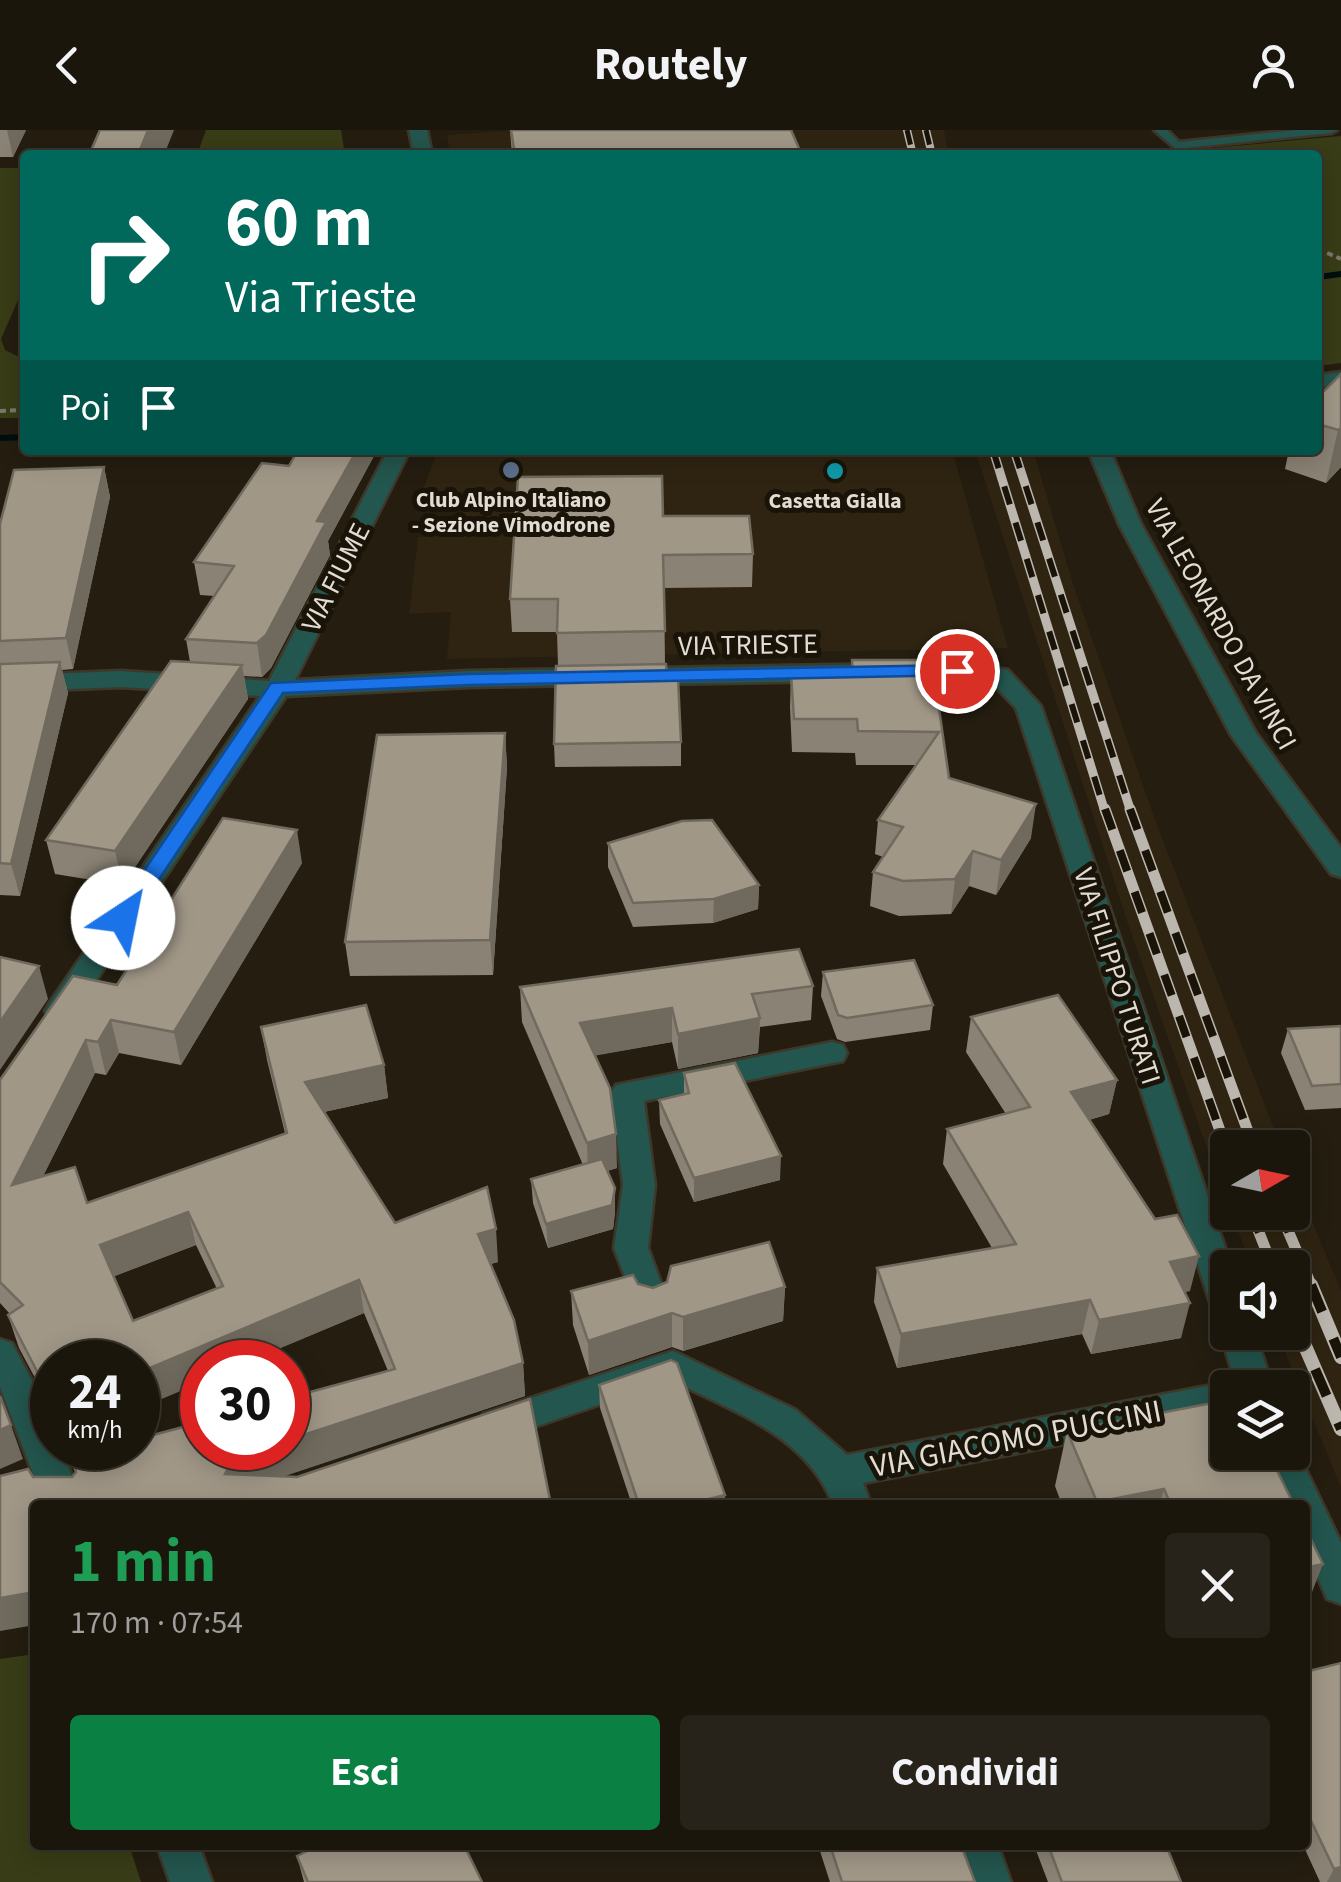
<!DOCTYPE html>
<html lang="it">
<head>
<meta charset="utf-8">
<style>
	:root { --surface:#1b160c; --page:#28231a; --text:#f1f3f6; --muted:#a09f9d; --line:#39352d; --accent:#0b8043 }
	body { margin:0; font-family:"Source Sans 3",sans-serif; background:var(--page); color:var(--text); height:100vh; display:flex; flex-direction:column; font-size:38px; white-space:nowrap }
	* { box-sizing:border-box; margin:0 }
	p { font-size:32px; color:var(--muted) }
	.icon { flex:none; width:55px; height:55px; fill:none; stroke:currentColor; stroke-width:2; stroke-linecap:round; stroke-linejoin:round }
	.map { position:relative; flex:1; overflow:hidden }
	.panel { position:absolute; left:30px; top:1370px; width:1280px; height:350px; display:flex; flex-direction:column; background:var(--surface); border-radius:10px; box-shadow:0 5px 25px #0003,0 0 0 2px var(--line) }
	.panel>* { flex:none }
	.top-card { position:absolute; left:20px; top:20px; width:1302px; height:305px; border-radius:10px; box-shadow:0 5px 25px #0003,0 0 0 2px var(--line); background:#00695c; color:#fff; overflow:hidden }
	.needle { width:65px; rotate:81deg }
	.buttons { position:absolute; left:1210px; top:1000px; display:grid; gap:20px }
	.buttons a { display:grid; place-items:center; width:100px; height:100px; border-radius:10px; background:var(--surface); box-shadow:0 5px 25px #0003,0 0 0 2px var(--line); font-size:50px }
	.speed { position:absolute; left:30px; top:1210px; display:flex; gap:20px; font-size:50px; font-weight:700; text-align:center }
	.speed>* { display:grid; place-content:center; width:130px; height:130px; border-radius:50%; background:var(--surface); box-shadow:0 5px 25px #0003,0 0 0 2px var(--line); line-height:1 }
	.speed small { font-size:25px; font-weight:400 }
	.speed .limit { border:15px solid #d22; background:#fff; color:#111 }
	.pin { position:absolute; display:grid; place-items:center; width:85px; height:85px; color:#fff; margin:-42px; border:5px solid #fff; border-radius:50%; box-shadow:0 2px 10px #0007 }
	.me { position:absolute; width:110px; margin:-55px; rotate:34deg; stroke-linejoin:round; filter:drop-shadow(0 0 8px #0008) }
	.turn { display:flex; align-items:center; gap:35px; height:210px; padding:0 40px; font-size:45px }
	.turn .icon { width:130px; height:130px; stroke-width:2.5 }
	.turn b { display:block; font-size:70px; line-height:85px }
	.then { display:flex; align-items:center; height:95px; padding:0 40px; background:#0003; gap:20px; font-size:38px }
	.round { display:grid; place-items:center; flex:none; width:105px; height:105px; border-radius:10px; background:var(--page) }
	.head { display:flex; align-items:center; justify-content:space-between; height:170px; padding:0 40px }
	h1 { font-size:60px; font-weight:700; line-height:75px; color:#1e9e55 }
	.cta { display:flex; gap:20px; margin-top:auto; padding:20px 40px }
	.cta a { flex:1; height:115px; border-radius:10px; background:var(--accent); color:#fff; font-size:40px; font-weight:700; line-height:115px; text-align:center }
	.cta a+a { background:var(--page); color:var(--text) }
	header { display:flex; justify-content:space-between; align-items:center; height:130px; padding:0 40px; background:var(--surface); font-size:45px; font-weight:700 }
	.map>svg:first-child { display:block }
</style>
</head>
<body>
<header><svg class="icon" aria-label="back" viewBox="0 0 24 24"><path d="M15 5l-7 7 7 7"/></svg>Routely<svg class="icon" aria-label="person" viewBox="0 0 24 24"><circle cx="12" cy="8" r="4"/><path d="M4 21q1-7 8-7t8 7"/></svg></header>
<div class="map">
<svg width="1341" height="1752" viewBox="0 0 1341 1752">
	<rect width="100%" height="100%" fill="#241d10"/>
	<g fill="#2f2412">
		<polygon points="518,0 944,0 949,25 450,25 447,5"/>
		<polygon points="438,320 952,320 1008,518 447,529 451,482 409,484 418,407 459,405 464,362 422,362"/>
		<polygon points="975,320 1033,320 1073,454 1154,687 1281,1017 1228,1018 1227,1075 1127,791"/>
		<polygon points="1293,1045 1341,1161 1341,1357 1277,1203 1292,1202 1292,1138 1252,1137 1231,1083 1292,1082"/>
	</g>
	<g fill="#383d17">
		<polygon points="206,0 341,0 345,25 197,25"/>
		<polygon points="1341,6 1341,233 1318,236 1318,25 1137,25"/>
		<polygon points="0,38 25,38 25,154 1,209 5,220 25,230 25,288 0,288"/>
		<polygon points="35,1524 35,1715 129,1715 141,1752 0,1752 0,1529"/>
	</g>
	<g fill="none" stroke-linecap="round" stroke-linejoin="round">
		<g fill="#000e10" fill-rule="evenodd">
			<polygon points="1341,141 1341,147 1318,150 1318,144"/>
			<polygon points="25,304 25,310 0,311 0,305"/>
		</g>
		<g stroke="#3e382b" stroke-width="5">
			<polygon id="service" points="1154,0 1167,0 1179,12 1297,0 1337,0 1331,3 1176,19"/>
		</g>
		<g stroke="#3e382b" stroke-width="5">
			<g id="minor">
				<polygon points="409,0 427,0 432,25 414,25"/>
				<polygon points="1341,242 1341,254 1318,257 1318,245"/>
				<polygon points="388,320 410,320 295,550 469,541 957,533 1008,540 1041,576 1232,1138 1228,1138 1228,1188 1216,1185 1211,1175 1016,578 991,552 957,549 469,557 286,566 71,888 60,891 49,888 45,881 49,874 260,566 121,557 0,562 0,546 121,541 269,551"/>
				<polygon points="1088,320 1110,320 1141,394 1256,603 1341,718 1341,747 1331,744 1231,605 1119,394"/>
				<polygon points="832,912 843,915 847,923 843,931 644,971 655,1055 648,1118 669,1175 664,1185 652,1189 640,1185 614,1118 623,1055 611,963 616,955"/>
				<path d="M 1228,1191 L 1228,1202 L 1255,1202 L 1273,1258 L 1228,1258 L 1228,1282 L 863,1353 L 871,1375 L 833,1375 C 808,1306 732,1281 671,1250 L 496,1310 L 483,1306 L 478,1295 L 483,1284 L 673,1221 L 796,1280 L 847,1325 L 1228,1252 L 1236,1255 L 1220,1202 Z"/>
				<polygon points="0,1209 12,1213 48,1281 52,1318 61,1318 83,1375 45,1375 0,1257"/>
				<polygon points="1292,1310 1341,1413 1341,1474 1327,1469 1305,1417 1305,1375 1287,1375 1265,1322 1292,1322"/>
				<polygon points="157,1715 199,1715 212,1752 170,1752"/>
				<polygon points="956,1715 998,1715 1011,1752 969,1752"/>
			</g>
		</g>
		<g stroke="#7d776c" stroke-width="4" stroke-dasharray="6 4" stroke-linecap="butt">
			<polyline points="1127,25 1125,21 1140,20"/>
			<polyline points="1318,119 1341,129"/>
			<polyline points="0,281 25,280"/>
		</g>
		<use href="#service" fill="#23564e" fill-rule="evenodd"/>
		<use href="#minor" fill="#23564e" fill-rule="evenodd"/>
		<g stroke="#bcb7ae" stroke-width="8">
			<g id="rail-far3">
				<polyline points="907,0 913,25"/>
				<polyline points="926,0 932,25"/>
			</g>
		</g>
		<g stroke="#bcb7ae" stroke-width="9">
			<g id="rail-far2">
				<polyline points="993,320 1105,682"/>
				<polyline points="1014,320 1131,682"/>
			</g>
		</g>
		<g stroke="#bcb7ae" stroke-width="11">
			<g id="rail-far1">
				<polyline points="1105,679 1228,1023"/>
				<polyline points="1130,679 1254,1018"/>
				<polyline points="1251,1082 1273,1138"/>
				<polyline points="1280,1082 1312,1157"/>
			</g>
		</g>
		<g stroke="#bcb7ae" stroke-width="14">
			<g id="rail">
				<polyline points="1311,1155 1341,1227"/>
				<polyline points="1292,1186 1341,1299"/>
			</g>
		</g>
		<use href="#rail-far3" stroke="#1a1308" stroke-width="5" stroke-dasharray="15" stroke-linecap="butt"/>
		<use href="#rail-far2" stroke="#1a1308" stroke-width="6" stroke-dasharray="19" stroke-linecap="butt"/>
		<use href="#rail-far1" stroke="#1a1308" stroke-width="8" stroke-dasharray="22" stroke-linecap="butt"/>
		<use href="#rail" stroke="#1a1308" stroke-width="10" stroke-dasharray="29" stroke-linecap="butt"/>
	</g>
	<g fill="#8a8274" fill-rule="evenodd">
		<polygon points="0,0 26,0 13,27 0,27"/>
		<polygon points="510,0 791,0 802,25 512,25"/>
		<polygon points="1341,244 1341,337 1326,353 1285,339 1289,320 1318,320 1318,267"/>
		<polygon points="298,320 375,320 375,324 328,411 330,425 271,538 262,547 244,546 248,569 123,755 55,744 46,710 190,532 186,509 214,466 200,465 194,432 289,336"/>
		<polygon points="104,337 110,367 73,539 62,540 68,563 20,766 0,765 0,394"/>
		<polygon points="663,386 753,424 752,457 664,458 665,534 558,536 557,502 512,502 510,469"/>
		<polygon points="852,530 932,530 949,648 1031,708 996,765 969,756 951,784 899,786 870,776 873,742 883,727 875,724 878,690 916,635 856,635 855,623 792,622 790,577 791,543 851,544"/>
		<polygon points="667,549 681,612 681,636 555,637 554,614"/>
		<polygon points="505,603 507,637 493,845 350,846 345,812"/>
		<polygon points="608,713 759,755 758,779 713,793 633,797 608,737"/>
		<path d="M 302,733 L 181,935 L 119,923 L 106,945 L 95,943 L 43,1046 L 87,1073 L 285,1003 L 267,930 L 261,897 L 384,935 L 388,968 L 324,982 L 395,1093 L 498,1132 L 490,1134 L 523,1233 L 525,1266 L 283,1346 L 551,1375 L 33,1347 L 72,1347 L 388,1241 L 364,1183 L 247,1232 L 52,1232 L 52,1306 L 44,1282 L 42,1261 L 19,1218 L 8,1185 L 10,1184 L 0,1173 L 0,950 L 117,855 ZM 196,1115 L 217,1159 L 133,1191 L 114,1146 Z"/>
		<polygon points="823,842 933,875 930,900 845,912 837,909 821,866"/>
		<polygon points="813,856 811,890 760,897 758,923 678,939 672,912 595,925 617,1038 607,1041 615,1058 615,1082 613,1099 548,1118 533,1073 531,1049 583,1035 522,892 520,857"/>
		<polygon points="971,887 1117,950 1109,984 1089,990 1190,1161 1184,1162 1181,1208 1091,1224 1082,1204 897,1238 874,1172 877,1138 992,1118 943,1034 947,999 1006,984 966,922"/>
		<polygon points="1341,896 1341,978 1305,980 1281,923 1288,899"/>
		<polygon points="684,943 780,1050 694,1072 660,994 659,970 684,964"/>
		<polygon points="638,1154 653,1158 785,1157 783,1191 683,1221 672,1217 589,1245 573,1195 571,1161"/>
		<polygon points="599,1255 725,1365 725,1375 632,1375 600,1278"/>
		<polygon points="1067,1301 1294,1375 1062,1375 1055,1356"/>
		<polygon points="1305,1542 1341,1752 1320,1752 1303,1715 1305,1715"/>
		<polygon points="818,1715 961,1715 975,1752 830,1752"/>
		<polygon points="1034,1715 1166,1715 1181,1752 1048,1752"/>
		<polygon points="297,1726 482,1752 304,1752"/>
	</g>
	<g fill="#706a5e">
		<polygon points="7,0 26,0 13,27"/>
		<polygon points="148,0 174,0 164,25 138,25"/>
		<polygon points="1341,298 1341,337 1326,353 1338,300"/>
		<polygon points="357,320 375,320 375,324 328,411 330,425 271,538 262,547 257,513 317,391"/>
		<polygon points="104,337 110,367 73,539 66,508"/>
		<polygon points="60,532 68,563 20,766 11,734"/>
		<polygon points="242,535 248,569 123,755 115,721"/>
		<polygon points="505,603 507,637 493,845 490,810"/>
		<polygon points="1036,674 1031,708 996,765 1001,730"/>
		<polygon points="297,700 302,733 181,935 174,902"/>
		<polygon points="973,721 969,756 951,784 955,749"/>
		<polygon points="759,755 758,779 713,793 714,769"/>
		<polygon points="39,836 48,869 0,940 0,892"/>
		<polygon points="672,878 672,912 582,928 580,893"/>
		<polygon points="760,888 758,923 678,939 678,904"/>
		<polygon points="111,890 119,923 106,945 98,912"/>
		<polygon points="86,910 95,943 22,1088 12,1055"/>
		<polygon points="384,935 388,968 310,985 305,952"/>
		<polygon points="1117,950 1109,984 1064,997 1071,962"/>
		<polygon points="616,1004 617,1038 588,1047 587,1013"/>
		<polygon points="781,1026 780,1050 694,1072 694,1048"/>
		<polygon points="615,1058 615,1082 613,1099 548,1118 546,1094"/>
		<polygon points="188,1082 196,1115 110,1148 100,1115"/>
		<polygon points="496,1099 498,1132 481,1137 478,1104"/>
		<polygon points="1199,1126 1190,1161 1161,1166 1170,1132"/>
		<polygon points="359,1150 364,1183 247,1232 202,1232 202,1252 138,1279 138,1243"/>
		<polygon points="785,1157 783,1191 683,1221 683,1187"/>
		<polygon points="1090,1170 1082,1204 897,1238 901,1204"/>
		<polygon points="1190,1173 1181,1208 1091,1224 1099,1190"/>
		<polygon points="672,1183 672,1217 589,1245 588,1211"/>
		<polygon points="523,1233 525,1266 255,1356 225,1344 232,1330 247,1323 265,1318 288,1318 288,1310"/>
		<polygon points="52,1278 52,1306 44,1282"/>
		<polygon points="11,1295 23,1329 0,1339 0,1300"/>
		<polygon points="1164,1359 1159,1375 1096,1375 1097,1372"/>
		<polygon points="725,1365 725,1375 685,1375"/>
		<polygon points="1323,1434 1305,1480 1305,1438"/>
		<polygon points="35,1462 35,1495 0,1501 0,1468"/>
		<polygon points="1341,1737 1341,1752 1327,1752 1334,1739"/>
	</g>
	<g fill="#a09787" stroke="#706a5e" stroke-width="2.5" fill-rule="evenodd">
		<polygon points="100,0 148,0 138,25 89,25"/>
		<polygon points="511,0 791,0 802,25 515,25"/>
		<polygon points="1341,244 1341,298 1338,300 1318,294 1318,267"/>
		<polygon points="298,320 357,320 317,391 326,392 266,505 257,513 186,509 234,436 194,432 262,333 289,336"/>
		<polygon points="104,337 66,508 0,511 0,394 14,340"/>
		<polygon points="662,346 663,386 749,386 753,424 663,425 665,501 557,503 558,469 510,469 518,347"/>
		<polygon points="852,530 932,530 949,648 1036,674 1001,730 973,721 955,749 903,751 873,742 903,697 878,690 939,602 858,601 857,589 794,589 791,543 853,544"/>
		<polygon points="171,531 242,535 115,721 46,710"/>
		<polygon points="60,532 11,734 0,733 0,534"/>
		<polygon points="666,534 667,549 678,549 681,612 554,614 556,536"/>
		<polygon points="505,603 490,810 345,812 377,605"/>
		<path d="M 223,688 L 297,700 L 174,902 L 111,890 L 98,912 L 86,910 L 12,1055 L 75,1037 L 87,1073 L 287,1003 L 261,897 L 366,875 L 384,935 L 305,952 L 395,1093 L 487,1057 L 496,1099 L 478,1104 L 514,1190 L 523,1233 L 288,1310 L 288,1268 L 395,1239 L 359,1150 L 138,1243 L 138,1232 L 52,1232 L 52,1278 L 44,1282 L 40,1247 L 8,1185 L 23,1175 L 0,1152 L 0,950 L 73,846 L 117,855 ZM 188,1082 L 223,1156 L 133,1191 L 100,1115 Z"/>
		<polygon points="712,690 759,755 714,769 633,773 608,713 682,691"/>
		<polygon points="799,819 813,856 752,864 760,888 678,904 672,878 580,893 610,958 616,1004 587,1013 520,857"/>
		<polygon points="0,827 39,836 0,892"/>
		<polygon points="914,830 933,875 847,888 838,885 823,842"/>
		<polygon points="1058,865 1117,950 1071,962 1155,1089 1177,1085 1199,1126 1170,1132 1190,1173 1099,1190 1090,1170 901,1204 877,1138 1016,1114 947,999 1030,977 971,887"/>
		<polygon points="1341,896 1341,954 1312,956 1288,899"/>
		<polygon points="735,933 781,1026 694,1048 659,970 689,963 684,943"/>
		<polygon points="602,1029 615,1058 612,1075 546,1094 531,1049"/>
		<polygon points="769,1112 785,1157 683,1187 672,1183 588,1211 571,1161 633,1145 638,1154 653,1158 667,1152 671,1136"/>
		<polygon points="671,1230 677,1233 725,1365 685,1375 639,1375 599,1255"/>
		<polygon points="0,1266 11,1295 0,1300"/>
		<polygon points="530,1269 551,1375 35,1375 35,1462 0,1468 0,1346 28,1339 33,1347 72,1347 76,1342 70,1327 107,1318 138,1318 138,1309 202,1292 202,1318 265,1318 232,1330 225,1344 297,1347"/>
		<polygon points="1228,1270 1228,1322 1268,1322 1294,1375 1171,1375 1164,1359 1097,1372 1067,1301"/>
		<polygon points="1305,1397 1323,1434 1305,1438"/>
		<polygon points="1341,1533 1341,1737 1334,1739 1305,1678 1305,1542"/>
		<polygon points="319,1715 464,1715 482,1752 308,1752 297,1726"/>
		<polygon points="830,1715 961,1715 975,1752 842,1752"/>
		<polygon points="1048,1715 1166,1715 1181,1752 1062,1752"/>
	</g>
	<polygon fill="#1a73e8" stroke="#114b97" stroke-width="2.5" points="957,535 967,541 964,545 469,555 283,563 130,793 115,793 112,788 271,553 469,544"/>
	<circle fill="#5c6f8a" stroke="#1a1308" stroke-width="4" cx="511" cy="340" r="10"/>
	<circle fill="#0f9aa8" stroke="#1a1308" stroke-width="4" cx="835" cy="341" r="10"/>
	<g text-anchor="middle" stroke-width="10" stroke-linejoin="round" paint-order="stroke">
		<g font-size="22" font-weight="bold" fill="#e1ddd4" stroke="#1a1308">
			<text x="511" y="377">Club Alpino Italiano<tspan x="511" dy="25">- Sezione Vimodrone</tspan></text>
			<text x="835" y="378">Casetta Gialla</text>
		</g>
		<g font-size="28" fill="#e1ddd4" stroke="#1a1308">
			<text transform="translate(335 447) rotate(-63)" y="10">VIA FIUME</text>
			<text transform="translate(1222 494) rotate(61)" y="10">VIA LEONARDO DA VINCI</text>
			<text transform="translate(748 514) rotate(-1)" y="10">VIA TRIESTE</text>
			<text transform="translate(1118 846) rotate(72)" y="10">VIA FILIPPO TURATI</text>
		</g>
		<g font-size="32" fill="#e1ddd4" stroke="#1a1308">
			<text transform="translate(1016 1308) rotate(-11)" y="11">VIA GIACOMO PUCCINI</text>
		</g>
	</g>
</svg>
<div class="buttons">
<a><svg class="needle" viewBox="-14 -14 28 28"><path d="M0-13l5 13h-10z" fill="#e53935"/><path d="M0 13l5-13h-10z" fill="#a09f9d"/></svg></a>
<a><svg class="icon" aria-label="sound" viewBox="0 0 24 24"><path d="M4 9h4l5-4v14l-5-4H4zM17 9q2 3 0 6"/></svg></a>
<a><svg class="icon" aria-label="layers" viewBox="0 0 24 24"><path d="M12 4l9 5-9 5-9-5zM3 14l9 5 9-5"/></svg></a>
</div>
<div class="speed"><div>24<small>km/h</small></div><div class="limit">30</div></div>
<div class="pin" style="left:957px;top:541px;background:#d93025"><svg class="icon" aria-label="arrive" viewBox="0 0 24 24"><path d="M6 21V4h12l-3 4 3 4H6"/></svg></div>
<svg class="me" style="left:123px;top:788px" viewBox="-20 -20 40 40"><circle r="19" fill="#fff"/><path d="M0-13L10 11 0 6-10 11z" fill="#1a73e8"/></svg>
<div class="top-card">
<div class="turn"><svg class="icon" aria-label="right" viewBox="0 0 24 24"><path d="M7 20v-9h11M14 6l5 5-5 5"/></svg><div><b>60 m</b>Via Trieste</div></div>
<div class="then">Poi<svg class="icon" aria-label="arrive" viewBox="0 0 24 24"><path d="M6 21V4h12l-3 4 3 4H6"/></svg></div>
</div>
<section class="panel">
<div class="head"><div><h1>1 min</h1><p>170 m · 07:54</p></div><a class="round"><svg class="icon" aria-label="close" viewBox="0 0 24 24"><path d="M6 6l12 12M18 6L6 18"/></svg></a></div>
<div class="cta"><a>Esci</a><a>Condividi</a></div>
</section>
</div>
</body>
</html>
